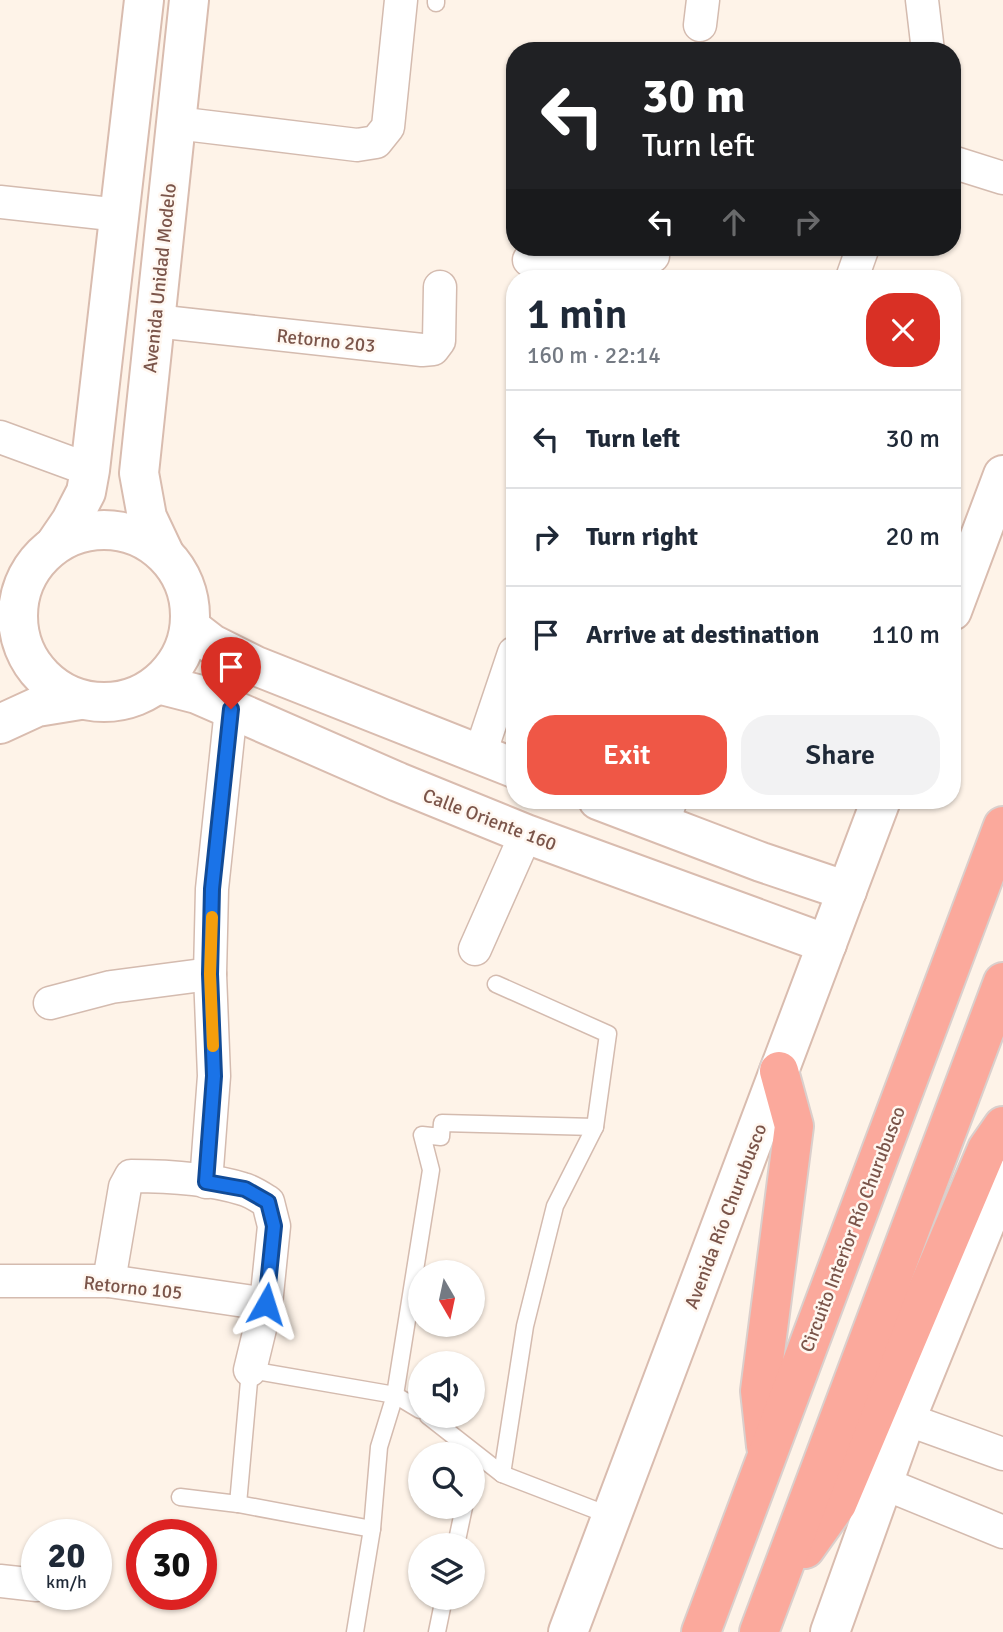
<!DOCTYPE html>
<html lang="en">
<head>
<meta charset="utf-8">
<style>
	:root { --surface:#fff; --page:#f2f2f3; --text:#1f2937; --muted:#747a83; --line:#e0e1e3; --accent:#ef5746 }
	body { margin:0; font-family:Signika,sans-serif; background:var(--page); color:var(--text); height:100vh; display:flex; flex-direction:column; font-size:26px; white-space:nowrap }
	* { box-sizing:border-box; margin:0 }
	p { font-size:23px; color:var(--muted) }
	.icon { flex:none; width:38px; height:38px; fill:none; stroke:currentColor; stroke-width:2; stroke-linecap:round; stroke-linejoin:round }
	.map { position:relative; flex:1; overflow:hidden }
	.sheet { position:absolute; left:506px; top:270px; width:455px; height:539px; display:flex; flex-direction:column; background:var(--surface); border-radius:28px; box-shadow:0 2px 5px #0004 }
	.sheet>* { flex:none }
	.guide { position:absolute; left:506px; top:42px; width:455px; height:214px; border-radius:28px; box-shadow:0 2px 5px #0004; background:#202124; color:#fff; overflow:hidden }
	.needle { width:46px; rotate:171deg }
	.controls { position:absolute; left:408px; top:1260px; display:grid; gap:14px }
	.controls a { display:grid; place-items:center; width:77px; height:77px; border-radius:50%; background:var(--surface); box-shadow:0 2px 5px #0004; font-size:35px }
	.speed { position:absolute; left:21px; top:1519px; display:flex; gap:14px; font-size:35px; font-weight:700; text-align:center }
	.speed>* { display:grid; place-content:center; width:91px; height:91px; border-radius:50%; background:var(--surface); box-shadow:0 2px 5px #0004; line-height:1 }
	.speed small { font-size:18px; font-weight:400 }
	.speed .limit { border:10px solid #d22; background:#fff; color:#111 }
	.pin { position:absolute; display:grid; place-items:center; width:60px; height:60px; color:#fff; margin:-72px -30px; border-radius:50% 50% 50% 0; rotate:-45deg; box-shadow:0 0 7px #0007 }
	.pin .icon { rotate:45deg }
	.me { position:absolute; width:77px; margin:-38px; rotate:6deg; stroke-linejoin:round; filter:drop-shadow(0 0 5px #0008) }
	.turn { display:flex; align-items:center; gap:24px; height:147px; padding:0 21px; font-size:32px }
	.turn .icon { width:91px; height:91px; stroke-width:2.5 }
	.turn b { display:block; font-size:49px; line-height:60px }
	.lanes { display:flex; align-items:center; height:66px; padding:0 21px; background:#0003; justify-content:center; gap:35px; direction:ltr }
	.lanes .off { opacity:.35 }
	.round { display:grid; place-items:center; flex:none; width:74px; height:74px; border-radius:28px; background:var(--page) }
	.headline { display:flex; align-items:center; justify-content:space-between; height:119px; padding:0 21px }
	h1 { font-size:42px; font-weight:600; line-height:52px }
	.button { display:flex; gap:14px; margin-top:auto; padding:14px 21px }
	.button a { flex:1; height:80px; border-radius:28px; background:var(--accent); color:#fff; font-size:28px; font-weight:600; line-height:80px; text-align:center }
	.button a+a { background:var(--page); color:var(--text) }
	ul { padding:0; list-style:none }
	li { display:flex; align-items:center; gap:21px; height:98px; padding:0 21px; border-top:2px solid var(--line) }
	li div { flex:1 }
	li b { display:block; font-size:26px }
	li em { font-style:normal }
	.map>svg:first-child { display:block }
</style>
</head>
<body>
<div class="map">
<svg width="1003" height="1632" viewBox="0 0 1003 1632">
	<rect width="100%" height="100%" fill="#fef3e8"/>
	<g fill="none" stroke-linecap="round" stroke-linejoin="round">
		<g stroke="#d4bbaf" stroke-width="19">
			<g id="lane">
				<polyline points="436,3 436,0"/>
				<polyline points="496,984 608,1034 595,1127 555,1206 525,1326 502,1474"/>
				<polyline points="428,1416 502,1474 611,1516"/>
				<polyline points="180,1497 238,1504 250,1370 395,1395 420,1410"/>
				<polyline points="238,1504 372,1529"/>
				<polyline points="456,1545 464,1507"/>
				<polyline points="355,1632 372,1529 379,1447 395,1395 431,1170 422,1135 441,1137 442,1123 595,1127"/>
				<polyline points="437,1632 444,1598"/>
			</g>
		</g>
		<g stroke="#d4bbaf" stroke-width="35">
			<g id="street">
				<polyline points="922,0 928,51"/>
				<polyline points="700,25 703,0"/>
				<polyline points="176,123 357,145 376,142 388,127 401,0"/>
				<polyline points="952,162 1003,178"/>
				<polyline points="0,202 120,215"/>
				<polyline points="529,260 653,256"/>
				<polyline points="852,278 863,247"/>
				<polyline points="155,321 422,350 433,349 439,341 440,287"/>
				<polyline points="0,437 90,470"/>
				<polyline points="480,754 514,653"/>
				<polyline points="662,824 671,800"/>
				<polyline points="475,949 526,834"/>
				<polyline points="50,1003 111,987 210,974"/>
				<polyline points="206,1182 214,1076 210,974 212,889 231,709"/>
				<polyline points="0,1281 109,1281 266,1304"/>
				<path d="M 109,1281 L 125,1187 L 131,1176 C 165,1176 211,1179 243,1189 C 251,1191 260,1197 268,1202 L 274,1226 L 266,1304 L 250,1370"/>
				<polyline points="906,1419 1003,1454"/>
				<polyline points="883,1483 1003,1532"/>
				<polyline points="0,1581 37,1585"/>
			</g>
		</g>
		<g stroke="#d9bcaf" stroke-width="42">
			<g id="secondary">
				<circle cx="104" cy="616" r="86"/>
				<polyline points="56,543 71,521 86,492 90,470 144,0"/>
				<polyline points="164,553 147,517 139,473 189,0"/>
				<polyline points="952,611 1003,475"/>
				<polyline points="190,627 212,644 256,666 514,768"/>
				<polyline points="158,684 197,694 398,782 526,834 827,944"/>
				<polyline points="0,724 37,707 80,700"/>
				<polyline points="598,800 761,862 847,891"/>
				<polyline points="568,1632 881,800"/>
				<polyline points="830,1632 906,1419 1003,1180"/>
			</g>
		</g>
		<g stroke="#dacfcc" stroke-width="42">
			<g id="highway">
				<polyline points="766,1446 760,1391 794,1126 779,1071"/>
				<polyline points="805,1549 837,1504 987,1149 1003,1126"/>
				<polyline points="701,1632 1003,826"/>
				<polyline points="759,1632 1003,982"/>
			</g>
		</g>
		<use href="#lane" stroke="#fff" stroke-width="16"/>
		<use href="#street" stroke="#fff" stroke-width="32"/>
		<use href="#secondary" stroke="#fff" stroke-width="38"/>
		<use href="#highway" stroke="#fba99c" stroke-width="38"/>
	</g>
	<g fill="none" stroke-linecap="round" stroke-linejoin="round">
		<g stroke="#114b97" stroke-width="18">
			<polyline id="route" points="231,709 212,889 210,974 214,1076 206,1182 245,1189 268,1202 274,1226 266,1304"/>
		</g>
		<use href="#route" stroke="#1a73e8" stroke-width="12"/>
		<polyline stroke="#f59e0b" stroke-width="12" points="212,917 210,974 213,1046"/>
	</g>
	<g text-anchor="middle" stroke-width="5" stroke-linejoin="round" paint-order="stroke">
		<g font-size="19" fill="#7b554a" stroke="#fff7f0">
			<text transform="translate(159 278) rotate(-84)" y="7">Avenida Unidad Modelo</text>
			<text transform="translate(326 340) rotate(6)" y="7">Retorno 203</text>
			<text transform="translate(490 819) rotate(21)" y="7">Calle Oriente 160</text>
			<text transform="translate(725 1216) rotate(-69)" y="7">Avenida Río Churubusco</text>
			<text transform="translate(852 1229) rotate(-69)" y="7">Circuito Interior Río Churubusco</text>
			<text transform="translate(133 1287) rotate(6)" y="7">Retorno 105</text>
		</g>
	</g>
</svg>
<div class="controls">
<a><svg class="needle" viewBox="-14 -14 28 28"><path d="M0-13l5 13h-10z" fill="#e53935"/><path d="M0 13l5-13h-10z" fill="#747a83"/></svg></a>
<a><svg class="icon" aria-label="sound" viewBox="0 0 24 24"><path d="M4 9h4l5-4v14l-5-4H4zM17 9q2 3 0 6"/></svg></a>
<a><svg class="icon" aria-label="search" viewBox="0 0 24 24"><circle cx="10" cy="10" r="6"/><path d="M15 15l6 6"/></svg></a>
<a><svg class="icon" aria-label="layers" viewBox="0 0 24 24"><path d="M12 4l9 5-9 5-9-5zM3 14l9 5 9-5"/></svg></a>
</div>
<div class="speed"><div>20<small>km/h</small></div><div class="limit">30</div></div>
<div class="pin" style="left:231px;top:709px;background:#d93025"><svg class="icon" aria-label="arrive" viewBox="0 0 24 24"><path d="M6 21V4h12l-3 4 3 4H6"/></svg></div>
<svg class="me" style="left:266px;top:1304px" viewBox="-20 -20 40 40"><path d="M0-17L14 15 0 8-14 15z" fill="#1a73e8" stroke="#fff" stroke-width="4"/></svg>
<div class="guide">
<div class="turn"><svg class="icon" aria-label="left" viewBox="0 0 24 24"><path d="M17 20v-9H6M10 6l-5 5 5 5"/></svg><div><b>30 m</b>Turn left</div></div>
<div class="lanes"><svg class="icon" aria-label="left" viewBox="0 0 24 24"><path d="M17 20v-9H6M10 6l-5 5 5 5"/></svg><svg class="icon off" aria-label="ahead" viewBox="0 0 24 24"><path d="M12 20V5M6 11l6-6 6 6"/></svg><svg class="icon off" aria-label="right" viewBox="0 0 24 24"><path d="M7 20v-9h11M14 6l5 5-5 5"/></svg></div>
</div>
<section class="sheet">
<div class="headline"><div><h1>1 min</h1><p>160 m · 22:14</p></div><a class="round" style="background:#d93025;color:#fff"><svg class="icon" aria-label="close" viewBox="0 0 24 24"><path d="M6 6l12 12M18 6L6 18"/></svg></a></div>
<ul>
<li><svg class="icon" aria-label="left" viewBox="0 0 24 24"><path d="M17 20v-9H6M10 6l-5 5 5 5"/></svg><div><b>Turn left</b></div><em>30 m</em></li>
<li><svg class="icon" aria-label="right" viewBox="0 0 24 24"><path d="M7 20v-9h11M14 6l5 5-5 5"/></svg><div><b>Turn right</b></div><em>20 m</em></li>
<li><svg class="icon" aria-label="arrive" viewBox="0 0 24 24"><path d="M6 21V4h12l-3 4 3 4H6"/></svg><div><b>Arrive at destination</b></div><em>110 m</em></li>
</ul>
<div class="button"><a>Exit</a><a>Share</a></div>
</section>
</div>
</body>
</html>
